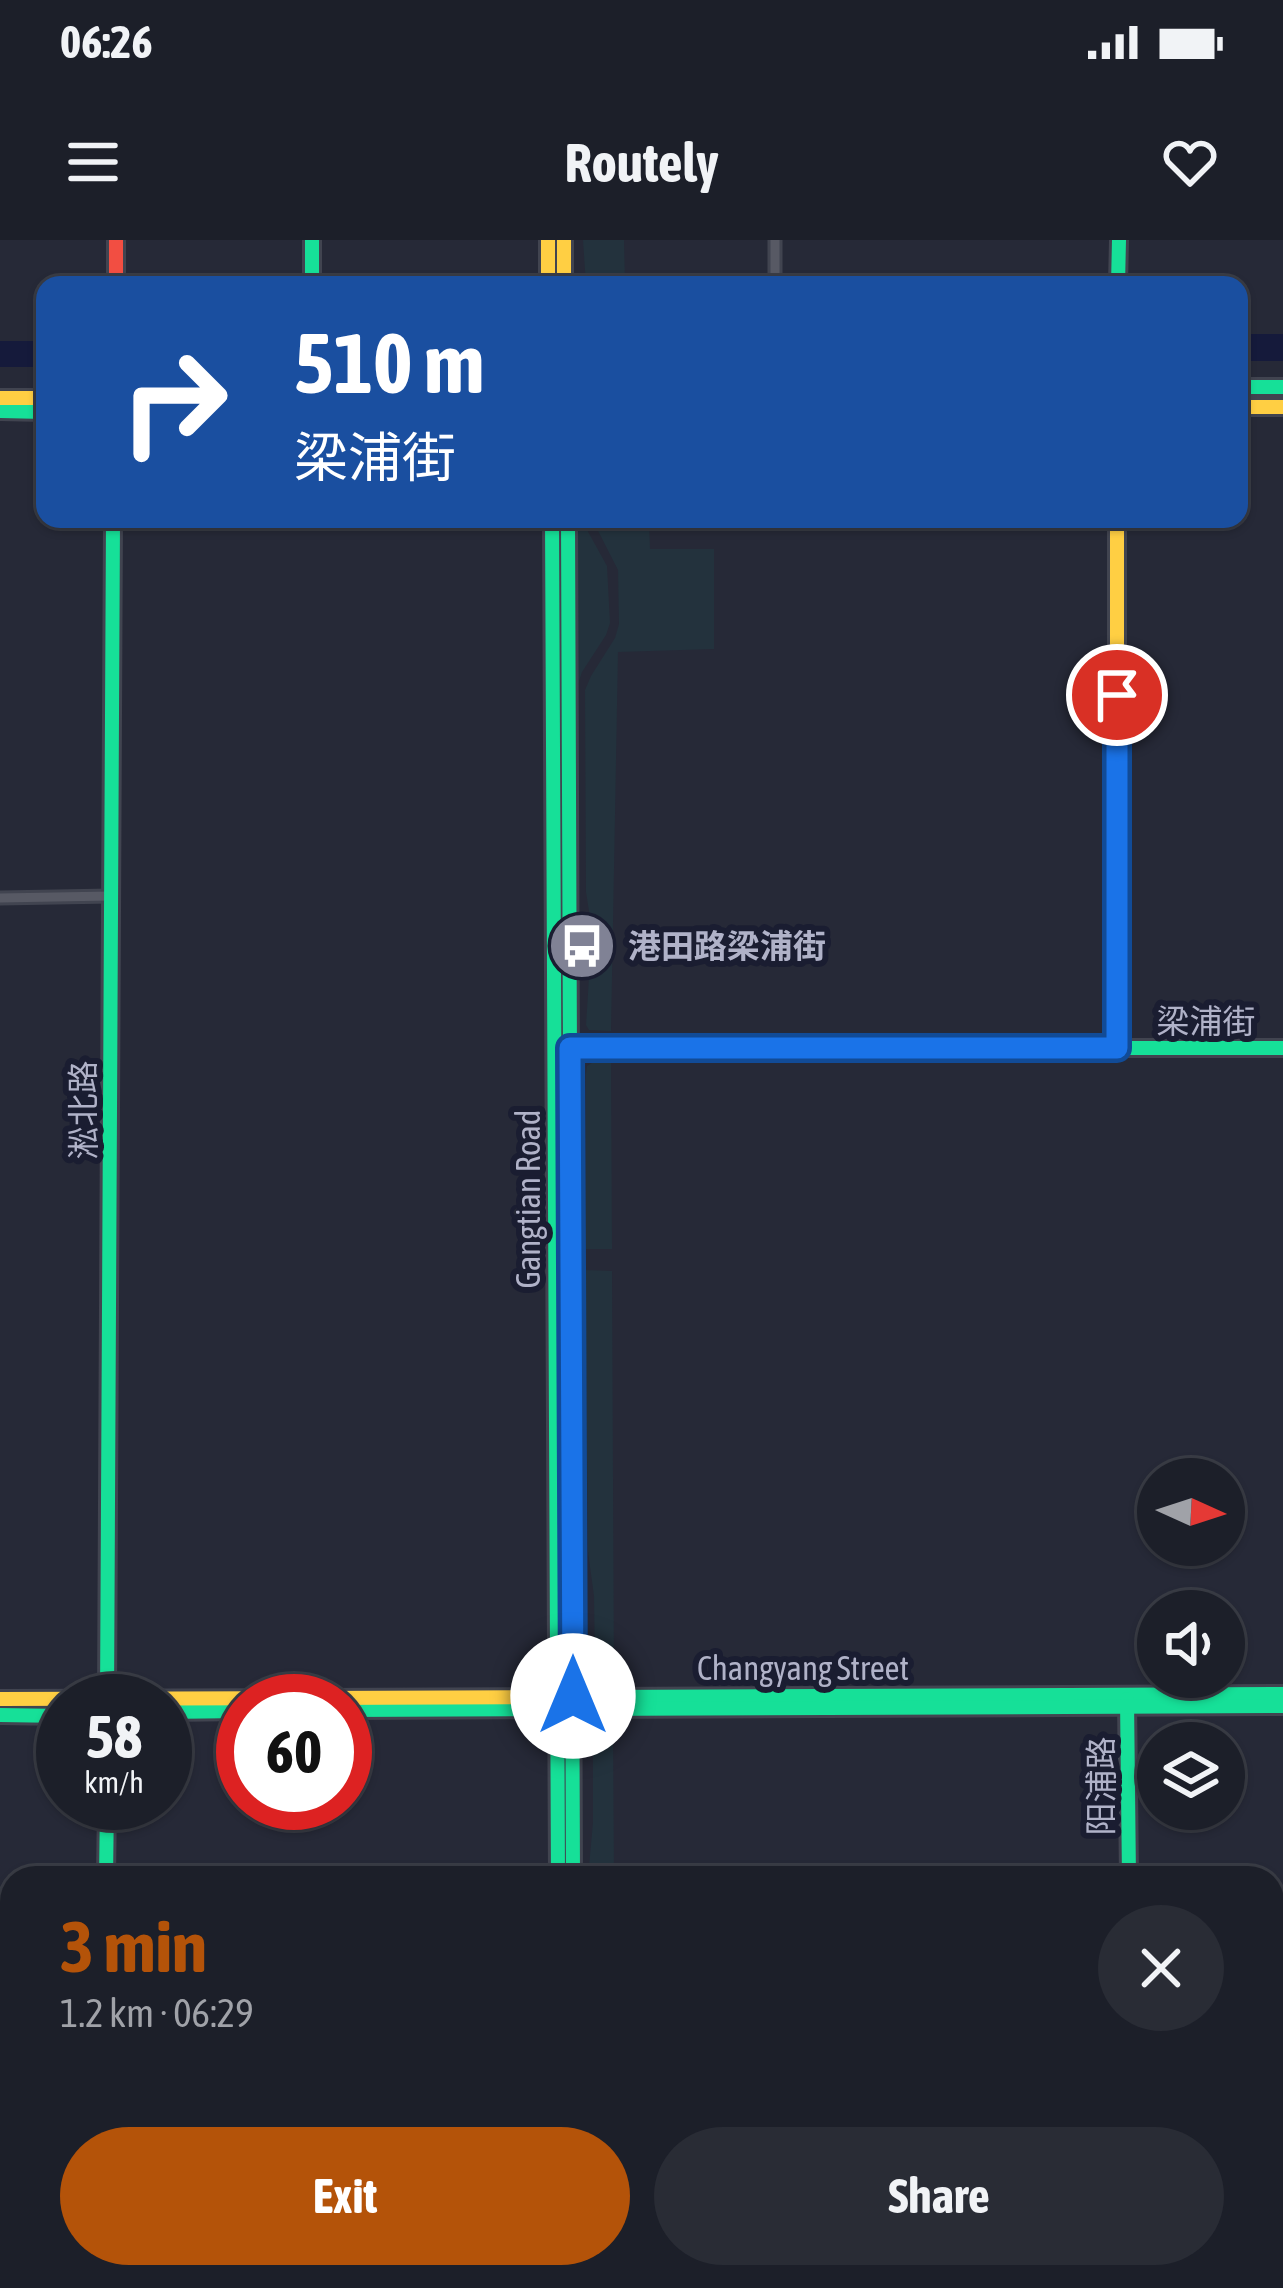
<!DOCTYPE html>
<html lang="en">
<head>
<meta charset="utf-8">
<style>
	:root { --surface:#1c1f29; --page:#292c35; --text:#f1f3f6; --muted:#a0a2a8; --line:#3a3d46; --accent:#b45309 }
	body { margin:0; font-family:"Asap Condensed","Noto Sans SC",sans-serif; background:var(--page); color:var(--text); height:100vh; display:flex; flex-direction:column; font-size:45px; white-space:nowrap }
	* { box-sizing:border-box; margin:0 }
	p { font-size:39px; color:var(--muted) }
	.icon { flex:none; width:66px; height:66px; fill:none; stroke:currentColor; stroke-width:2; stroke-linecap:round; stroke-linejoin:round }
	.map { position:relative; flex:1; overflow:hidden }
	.details { position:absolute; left:0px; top:1626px; width:1284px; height:423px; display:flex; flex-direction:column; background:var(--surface); border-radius:36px 36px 0 0; box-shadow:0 3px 9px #0004,0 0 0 3px var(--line) }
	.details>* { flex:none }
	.top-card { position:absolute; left:36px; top:36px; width:1212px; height:252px; border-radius:24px; box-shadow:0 3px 9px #0004,0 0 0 3px var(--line); background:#1a4fa0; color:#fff; overflow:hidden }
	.needle { width:78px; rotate:93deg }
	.fabs { position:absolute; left:1137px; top:1218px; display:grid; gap:24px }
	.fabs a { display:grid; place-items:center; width:108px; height:108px; border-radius:50%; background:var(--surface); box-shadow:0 3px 9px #0004,0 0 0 3px var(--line); font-size:60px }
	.speed { position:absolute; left:36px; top:1434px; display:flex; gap:24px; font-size:60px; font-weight:700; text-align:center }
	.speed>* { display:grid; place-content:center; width:156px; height:156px; border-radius:50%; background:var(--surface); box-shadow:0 3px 9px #0004,0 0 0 3px var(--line); line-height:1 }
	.speed small { font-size:30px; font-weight:400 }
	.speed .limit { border:18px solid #d22; background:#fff; color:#111 }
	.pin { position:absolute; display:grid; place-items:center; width:102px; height:102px; color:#fff; margin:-51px; border:6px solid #fff; border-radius:50%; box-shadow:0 3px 12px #0007 }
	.me { position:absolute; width:132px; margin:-66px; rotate:0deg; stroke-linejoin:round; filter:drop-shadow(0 0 9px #0008) }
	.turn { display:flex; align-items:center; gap:42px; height:252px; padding:0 60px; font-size:54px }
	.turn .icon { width:156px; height:156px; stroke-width:2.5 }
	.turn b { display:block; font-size:84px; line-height:102px }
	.round { display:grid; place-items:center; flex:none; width:126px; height:126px; border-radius:63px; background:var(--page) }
	.head { display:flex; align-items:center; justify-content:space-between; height:204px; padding:0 60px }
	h1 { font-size:72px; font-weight:700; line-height:90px; color:var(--accent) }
	.cta { display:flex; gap:24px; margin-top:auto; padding:24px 60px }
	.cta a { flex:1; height:138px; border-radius:72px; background:var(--accent); color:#fff; font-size:48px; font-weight:700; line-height:138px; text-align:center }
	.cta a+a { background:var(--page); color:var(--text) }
	.status { display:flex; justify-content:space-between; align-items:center; height:84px; padding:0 60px; background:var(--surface); direction:ltr }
	.status svg { height:33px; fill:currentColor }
	header { display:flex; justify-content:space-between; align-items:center; height:156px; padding:0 60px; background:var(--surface); font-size:54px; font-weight:700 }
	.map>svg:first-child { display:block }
</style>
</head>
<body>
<div class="status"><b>06:26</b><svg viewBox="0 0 49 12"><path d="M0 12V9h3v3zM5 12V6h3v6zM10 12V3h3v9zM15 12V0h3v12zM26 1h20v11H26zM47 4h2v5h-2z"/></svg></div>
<header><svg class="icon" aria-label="menu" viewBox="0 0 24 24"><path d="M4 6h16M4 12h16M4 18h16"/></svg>Routely<svg class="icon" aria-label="heart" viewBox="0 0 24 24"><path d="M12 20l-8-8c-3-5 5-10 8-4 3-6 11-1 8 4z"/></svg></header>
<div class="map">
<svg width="1283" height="2048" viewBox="0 0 1283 2048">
	<rect width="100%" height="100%" fill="#262937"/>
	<g fill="#23323d">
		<polygon points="583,0 624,0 625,45 586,45"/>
		<polygon points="579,279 581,279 607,326 610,383 606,395 582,432 576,450 575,340"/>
		<polygon points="592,279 649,279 650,309 714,309 714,409 618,412 611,791 589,790 586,785 592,690 586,652 585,450 591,436 615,398 619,384 618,330"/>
		<polygon points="592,823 611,823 612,1009 586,1009 586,833 587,826"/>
		<polygon points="585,1030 612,1031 614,1440 599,1438 595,1430 594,1356 588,1312"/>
		<polygon points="602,1482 613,1482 614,1638 588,1638 593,1582 593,1493 596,1484"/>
	</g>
	<g fill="#151a3b">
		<polygon points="1283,94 1283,121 1239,121 1239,94"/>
		<rect x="0" y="101" width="45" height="26"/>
	</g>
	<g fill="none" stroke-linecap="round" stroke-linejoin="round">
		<g stroke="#414450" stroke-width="15">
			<g id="street">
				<polyline points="775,0 775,45"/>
				<polyline points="0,658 111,656"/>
			</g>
		</g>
		<g stroke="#414450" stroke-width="20">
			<g id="fast">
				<polyline points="312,0 312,34"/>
				<polyline points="1118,45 1119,0"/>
				<polyline points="1239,147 1283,147"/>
				<polyline points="0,171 45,172"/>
				<polyline points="552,279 558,1638"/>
				<polyline points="568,279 573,1638"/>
				<polyline points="562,808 1283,808"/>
				<polyline points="603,1457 1283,1454"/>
				<polyline points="1127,1459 1129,1638"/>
				<polyline points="107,1461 113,279"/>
				<polyline points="345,1470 1283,1466"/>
				<polyline points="165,1472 243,1471"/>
				<polyline points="0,1475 63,1476"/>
				<polyline points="106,1638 107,1563"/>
				<polyline points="790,2037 790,2048"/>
				<polyline points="1130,2037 1130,2048"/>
				<polyline points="104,2048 105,2037"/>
			</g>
		</g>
		<g stroke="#414450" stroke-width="20">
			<g id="slow">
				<polyline points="548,0 548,45"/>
				<polyline points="564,0 564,45"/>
				<polyline points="0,158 45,158"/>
				<polyline points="1239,167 1283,167"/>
				<polyline points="1117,279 1117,809"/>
				<polyline points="0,1459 603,1457"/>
				<polyline points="1272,1789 1283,1789"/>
				<polyline points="558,2037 558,2048"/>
			</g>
		</g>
		<g stroke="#414450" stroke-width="20">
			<g id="jam">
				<polyline points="116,0 116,45"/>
				<polyline points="574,2037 574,2048"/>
			</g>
		</g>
		<use href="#street" stroke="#575964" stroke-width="9"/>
		<use href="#fast" stroke="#16e098" stroke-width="14"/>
		<use href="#slow" stroke="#ffcf43" stroke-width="14"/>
		<use href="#jam" stroke="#f24e42" stroke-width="14"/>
	</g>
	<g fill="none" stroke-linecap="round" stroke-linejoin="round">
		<g stroke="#114b97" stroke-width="30">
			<polyline id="route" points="573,1456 570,808 1117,808 1117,455"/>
		</g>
		<use href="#route" stroke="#1a73e8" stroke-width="21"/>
	</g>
	<defs>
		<g id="bus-disc" transform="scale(3.45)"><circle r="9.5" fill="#808295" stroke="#1a1d31"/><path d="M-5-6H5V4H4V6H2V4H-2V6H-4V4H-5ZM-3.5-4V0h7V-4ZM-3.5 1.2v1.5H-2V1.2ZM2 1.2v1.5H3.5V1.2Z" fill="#fff"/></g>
	</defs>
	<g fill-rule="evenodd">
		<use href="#bus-disc" x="582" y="706"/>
	</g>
	<g text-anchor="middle" stroke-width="12" stroke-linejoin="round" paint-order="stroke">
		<g font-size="33" font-weight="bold" fill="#b0b2c8" stroke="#1a1d31" text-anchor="start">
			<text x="628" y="718">港田路梁浦街</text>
		</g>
		<g font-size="33" fill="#b0b2c8" stroke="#1a1d31">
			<text x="1206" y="793">梁浦街</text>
			<text transform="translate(83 870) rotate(-90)" y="12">淞北路</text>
			<text transform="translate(528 959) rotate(-90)" y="12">Gangtian Road</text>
			<text x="803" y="1440">Changyang Street</text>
			<text transform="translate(1101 1546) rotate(-90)" y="12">阳浦路</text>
		</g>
	</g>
</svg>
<div class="fabs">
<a><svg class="needle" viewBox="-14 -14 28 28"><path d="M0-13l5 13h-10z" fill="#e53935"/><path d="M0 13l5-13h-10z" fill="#a0a2a8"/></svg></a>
<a><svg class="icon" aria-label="sound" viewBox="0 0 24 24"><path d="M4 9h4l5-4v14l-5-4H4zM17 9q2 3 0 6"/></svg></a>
<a><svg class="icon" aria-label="layers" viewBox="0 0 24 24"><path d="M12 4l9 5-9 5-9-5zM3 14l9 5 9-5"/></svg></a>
</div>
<div class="speed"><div>58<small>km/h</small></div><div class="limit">60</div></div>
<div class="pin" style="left:1117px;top:455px;background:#d93025"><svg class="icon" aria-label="arrive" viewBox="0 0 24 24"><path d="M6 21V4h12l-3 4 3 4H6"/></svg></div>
<svg class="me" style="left:573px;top:1456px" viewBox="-20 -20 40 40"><circle r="19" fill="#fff"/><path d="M0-13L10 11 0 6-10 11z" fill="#1a73e8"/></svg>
<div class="top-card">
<div class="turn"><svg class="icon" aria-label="right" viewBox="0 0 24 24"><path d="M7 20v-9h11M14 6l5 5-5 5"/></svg><div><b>510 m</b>梁浦街</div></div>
</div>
<section class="details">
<div class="head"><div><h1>3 min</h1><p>1.2 km · 06:29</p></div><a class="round"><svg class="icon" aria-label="close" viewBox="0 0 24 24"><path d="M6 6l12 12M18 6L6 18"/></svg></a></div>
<div class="cta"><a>Exit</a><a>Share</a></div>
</section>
</div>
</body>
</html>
